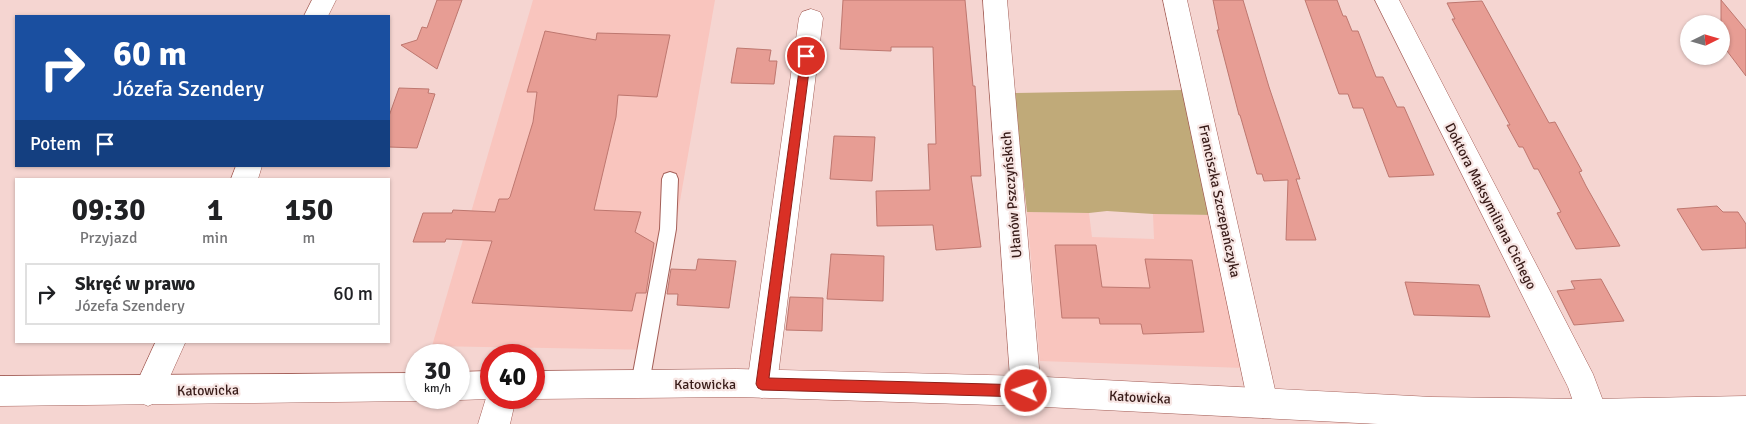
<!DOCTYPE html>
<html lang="pl">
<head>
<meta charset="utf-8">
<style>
	:root { --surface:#fff; --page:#f6f6f6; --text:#202124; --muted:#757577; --line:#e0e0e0 }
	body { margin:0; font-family:Signika,sans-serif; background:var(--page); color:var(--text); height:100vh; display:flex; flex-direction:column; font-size:19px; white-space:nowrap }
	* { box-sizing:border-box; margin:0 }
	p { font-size:16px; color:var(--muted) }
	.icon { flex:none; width:28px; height:28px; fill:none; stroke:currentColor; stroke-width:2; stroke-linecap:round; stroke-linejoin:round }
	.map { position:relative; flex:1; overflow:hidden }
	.drawer { position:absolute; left:15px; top:178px; width:375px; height:165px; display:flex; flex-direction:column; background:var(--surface); border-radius:0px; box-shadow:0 1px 4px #0004 }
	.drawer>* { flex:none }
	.hud { position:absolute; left:15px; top:15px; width:375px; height:152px; border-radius:0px; box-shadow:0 1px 4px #0004; background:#1a4fa0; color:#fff; overflow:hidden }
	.needle { width:32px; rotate:85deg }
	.tools { position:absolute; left:1680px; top:15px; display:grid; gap:10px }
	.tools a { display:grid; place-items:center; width:50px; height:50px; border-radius:50%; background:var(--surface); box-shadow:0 1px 4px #0004; font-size:25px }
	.speed { position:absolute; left:405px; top:344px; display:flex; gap:10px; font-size:25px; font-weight:700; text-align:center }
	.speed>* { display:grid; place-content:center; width:65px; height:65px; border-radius:50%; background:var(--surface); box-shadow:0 1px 4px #0004; line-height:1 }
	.speed small { font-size:12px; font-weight:400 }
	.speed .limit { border:8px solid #d22; background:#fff; color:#111 }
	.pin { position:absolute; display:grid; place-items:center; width:42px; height:42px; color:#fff; margin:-21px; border:2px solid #fff; border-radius:50%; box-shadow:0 1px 5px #0007 }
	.me { position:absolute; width:55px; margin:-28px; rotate:272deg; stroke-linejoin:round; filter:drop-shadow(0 0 4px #0008) }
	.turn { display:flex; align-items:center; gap:18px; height:105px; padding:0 15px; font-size:22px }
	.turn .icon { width:65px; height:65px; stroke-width:2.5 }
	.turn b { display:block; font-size:35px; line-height:42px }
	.then { display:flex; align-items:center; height:48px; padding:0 15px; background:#0003; gap:10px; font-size:19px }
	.eta { display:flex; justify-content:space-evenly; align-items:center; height:85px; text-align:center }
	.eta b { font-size:30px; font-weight:700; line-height:35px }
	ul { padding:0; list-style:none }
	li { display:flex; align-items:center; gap:15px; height:62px; margin:0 10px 8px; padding:0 5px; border:2px solid var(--line); border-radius:0px }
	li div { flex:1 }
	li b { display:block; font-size:19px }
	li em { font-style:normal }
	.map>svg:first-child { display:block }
</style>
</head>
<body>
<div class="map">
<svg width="1746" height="424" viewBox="0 0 1746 424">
	<rect width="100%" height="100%" fill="#f5d5d1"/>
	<g fill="#f9c5be">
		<polygon points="533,0 715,0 654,350 432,346"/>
		<polygon points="1027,212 1089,213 1092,237 1154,239 1153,214 1214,215 1244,368 1040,361"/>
	</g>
	<polygon fill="#c0aa79" points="1184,90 1214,215 1153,214 1107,211 1089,213 1027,212 1013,93"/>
	<g fill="#e79d94" stroke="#be776f">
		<polygon points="437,0 462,0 437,69 401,45 417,40 422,27 427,28"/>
		<polygon points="843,0 965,0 973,86 975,86 981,176 971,176 981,247 936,250 933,225 877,226 876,191 930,190 928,144 936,144 933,47 891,47 891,51 840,49"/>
		<polygon points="1213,0 1243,0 1269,87 1300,179 1296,179 1316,240 1286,240 1288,180 1264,181 1262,174 1257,174 1240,115 1239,115 1217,30 1219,30"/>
		<polygon points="1305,0 1337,0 1343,16 1346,16 1352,31 1358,31 1376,77 1383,77 1397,107 1404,107 1434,175 1389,177 1363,108 1353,108 1348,94 1339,94"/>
		<polygon points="1721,0 1746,30 1746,76 1721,43"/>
		<polygon points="1482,1 1549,123 1555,122 1582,171 1579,172 1586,186 1620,246 1576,249 1557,213 1561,212 1538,169 1534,169 1523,147 1519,147 1507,125 1510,125 1452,19 1455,19 1447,3"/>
		<polygon points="545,31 596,40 597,33 670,35 657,97 618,95 616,117 594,210 641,212 635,232 654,243 646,293 636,293 632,311 472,303 492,241 446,239 445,242 413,242 423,213 452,213 453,210 495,212 499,199 508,199 510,197 533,122 537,92 527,92"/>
		<polygon points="737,48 771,50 769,61 777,61 774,84 731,83"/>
		<polygon points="399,88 429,89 428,93 435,94 417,148 389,147 389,116"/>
		<polygon points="834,136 875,137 872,181 830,179"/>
		<polygon points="1717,206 1723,212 1738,212 1746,224 1746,248 1702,250 1677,209"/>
		<polygon points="1055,245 1096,245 1102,287 1150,288 1145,259 1192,260 1204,332 1143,334 1141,324 1100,324 1099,318 1062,318"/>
		<polygon points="831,254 884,256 883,301 827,299"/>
		<polygon points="698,259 736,261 729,308 677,305 678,294 667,294 671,269 696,270"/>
		<polygon points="1601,279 1624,321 1574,325 1557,291 1575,289 1571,281"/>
		<polygon points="1405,282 1479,285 1490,317 1414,315"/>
		<polygon points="790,297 823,298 822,331 786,330"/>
	</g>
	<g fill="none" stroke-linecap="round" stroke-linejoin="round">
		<g stroke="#a45f58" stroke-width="2">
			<polygon id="service" points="670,172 676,174 678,179 676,229 649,384 646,390 640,392 634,390 631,384 660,229 662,179 664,174"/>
		</g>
		<g stroke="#a45f58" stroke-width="1">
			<g id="minor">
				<polygon points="312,0 336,0 328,16 304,16"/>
				<polygon points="983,0 1007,0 1041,391 1037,401 1026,406 1015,401 1011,391"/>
				<polygon points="1163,0 1187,0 1278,403 1274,413 1263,418 1252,413 1248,403"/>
				<polygon points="1375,0 1399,0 1593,374 1608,414 1603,424 1581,424 1568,387"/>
				<polygon points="811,9 820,12 823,18 777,384 773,394 762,398 751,394 747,384 799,18 802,12"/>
				<polygon points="236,166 262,166 258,179 231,179"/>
				<polygon points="156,341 186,341 159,401 148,406 137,401 133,391"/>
				<polygon points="491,387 491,398 516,398 510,424 478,424 486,398"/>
			</g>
		</g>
		<g stroke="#a45f58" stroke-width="1">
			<g id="tertiary">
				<polygon points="737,369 1026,376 1432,397 1592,399 1746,396 1746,424 1378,424 1026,406 737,397 534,399 529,398 534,398 534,371"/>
				<polygon points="491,371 491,398 496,398 491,399 459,400 452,398 459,398 459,372"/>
				<polygon points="416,373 416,398 426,398 416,401 0,406 0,376"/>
			</g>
		</g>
		<use href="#service" fill="#fff" fill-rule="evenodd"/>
		<use href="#minor" fill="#fff" fill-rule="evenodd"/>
		<use href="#tertiary" fill="#fff" fill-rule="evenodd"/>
	</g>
	<polygon fill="#d93025" stroke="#8d1f18" points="806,52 811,56 769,378 1026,385 1031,387 1033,391 1031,395 1026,397 762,390 758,388 756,384 801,56"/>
	<g text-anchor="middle" stroke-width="4.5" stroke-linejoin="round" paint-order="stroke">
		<g font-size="14" fill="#381b18" stroke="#f7e6e4">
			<text transform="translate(1011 195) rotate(-95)" y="5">Ułanów Pszczyńskich</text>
			<text transform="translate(1220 201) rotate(78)" y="5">Franciszka Szczepańczyka</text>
			<text transform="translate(1491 206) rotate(63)" y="5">Doktora Maksymiliana Cichego</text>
			<text x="705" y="389">Katowicka</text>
			<text transform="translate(208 390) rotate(-1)" y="5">Katowicka</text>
			<text transform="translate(1140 397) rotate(3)" y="5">Katowicka</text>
		</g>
	</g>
</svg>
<div class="tools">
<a><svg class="needle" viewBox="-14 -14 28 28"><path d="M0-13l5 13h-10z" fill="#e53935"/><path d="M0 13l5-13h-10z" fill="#757577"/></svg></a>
</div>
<div class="speed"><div>30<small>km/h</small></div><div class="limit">40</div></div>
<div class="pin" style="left:806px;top:56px;background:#d93025"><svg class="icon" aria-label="arrive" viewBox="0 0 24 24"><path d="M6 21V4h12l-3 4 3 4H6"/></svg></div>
<svg class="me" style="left:1026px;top:391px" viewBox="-20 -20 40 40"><circle r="17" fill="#d93025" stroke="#fff" stroke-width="3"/><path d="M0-11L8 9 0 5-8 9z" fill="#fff"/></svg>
<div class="hud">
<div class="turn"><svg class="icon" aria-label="right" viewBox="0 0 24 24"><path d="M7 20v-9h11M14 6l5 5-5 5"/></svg><div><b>60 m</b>Józefa Szendery</div></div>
<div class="then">Potem<svg class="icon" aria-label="arrive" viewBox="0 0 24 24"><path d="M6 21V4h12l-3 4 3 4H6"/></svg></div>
</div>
<section class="drawer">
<div class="eta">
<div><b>09:30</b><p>Przyjazd</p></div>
<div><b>1</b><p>min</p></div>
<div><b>150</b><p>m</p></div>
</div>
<ul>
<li><svg class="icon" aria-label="right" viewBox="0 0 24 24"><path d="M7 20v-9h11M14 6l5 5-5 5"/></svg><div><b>Skręć w prawo</b><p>Józefa Szendery</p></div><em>60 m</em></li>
</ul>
</section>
</div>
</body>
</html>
